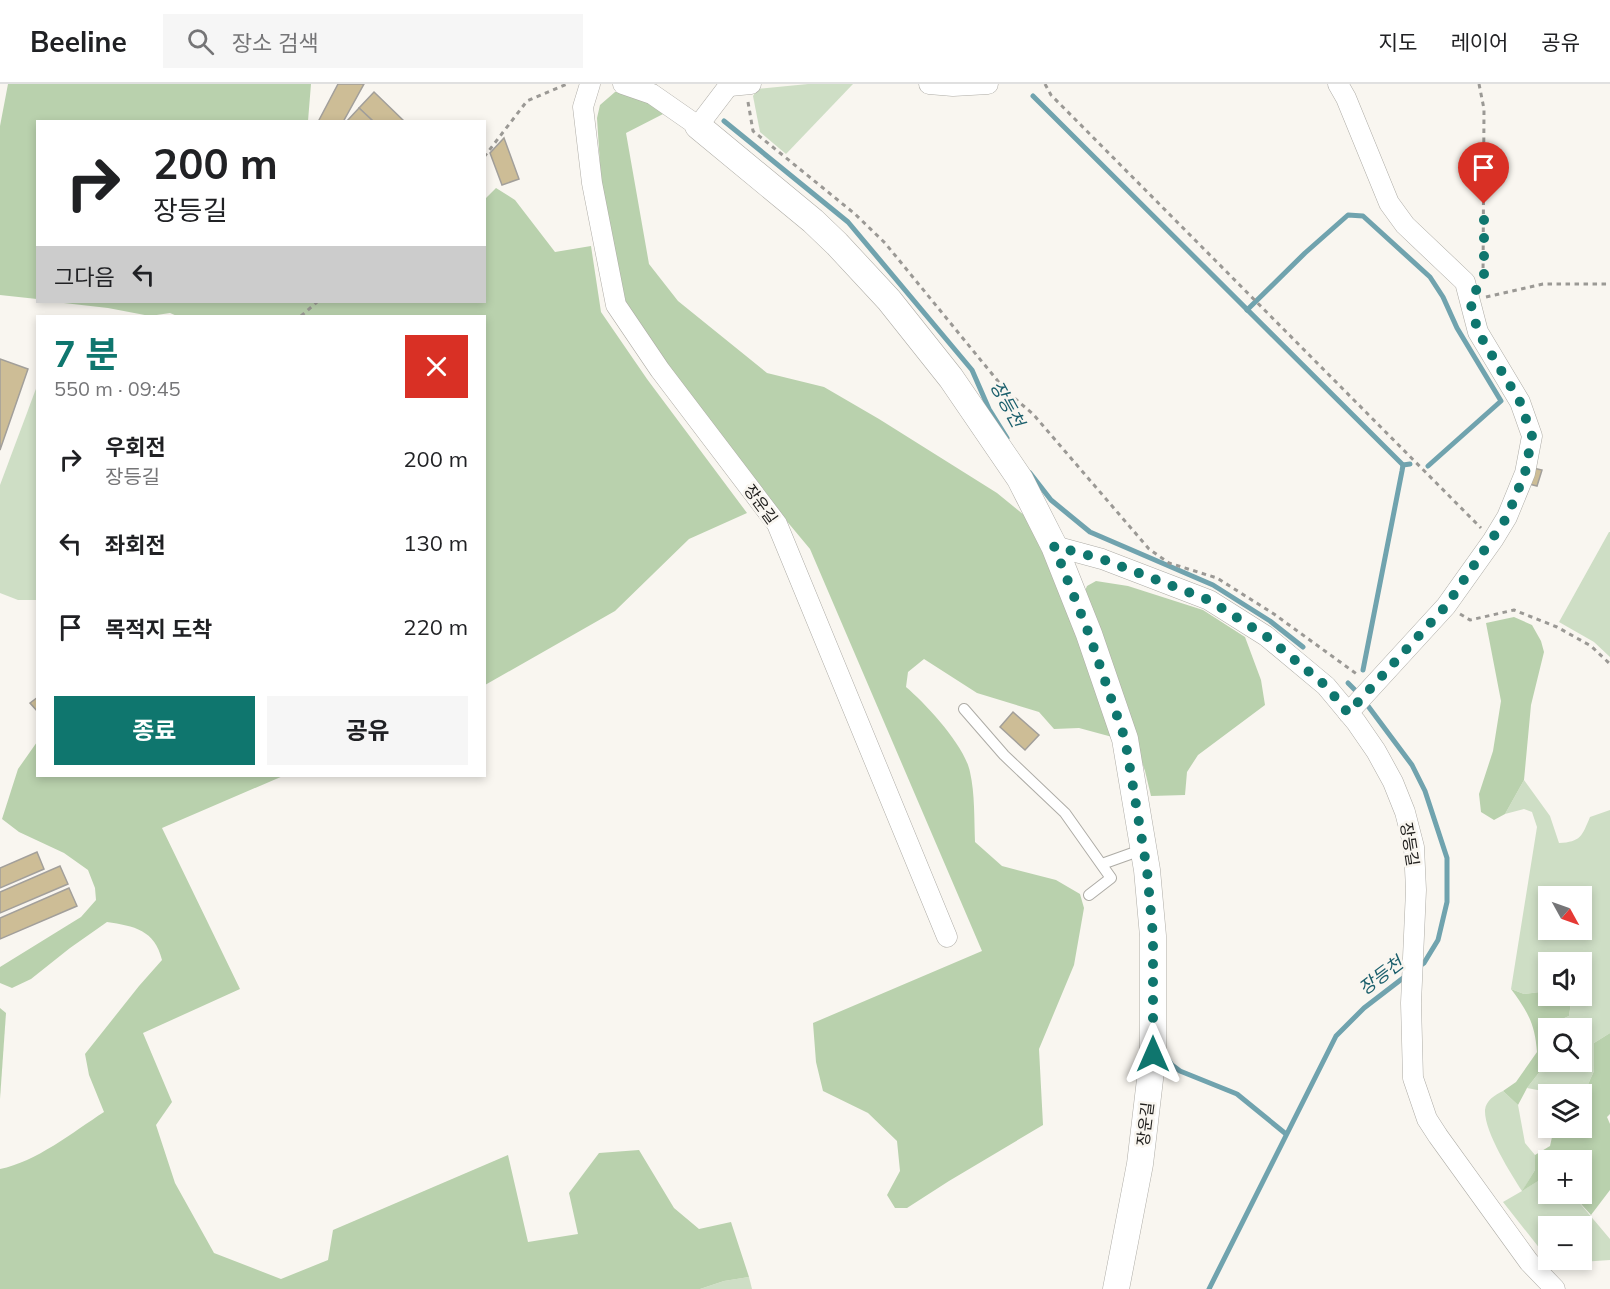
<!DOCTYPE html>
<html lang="ko">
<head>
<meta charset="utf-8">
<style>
	:root { --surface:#fff; --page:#f6f6f6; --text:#202124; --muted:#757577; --line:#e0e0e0; --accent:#0f766e }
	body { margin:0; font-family:Mulish,"Noto Sans KR",sans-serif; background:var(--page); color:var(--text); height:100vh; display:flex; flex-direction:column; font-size:22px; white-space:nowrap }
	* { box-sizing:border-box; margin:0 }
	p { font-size:20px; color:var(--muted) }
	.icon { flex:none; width:33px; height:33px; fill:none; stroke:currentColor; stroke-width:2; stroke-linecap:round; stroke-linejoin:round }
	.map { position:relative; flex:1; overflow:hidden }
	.side { position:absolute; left:36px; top:231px; width:450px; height:462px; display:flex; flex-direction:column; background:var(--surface); border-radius:0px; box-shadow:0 3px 9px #0003 }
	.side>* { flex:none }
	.guide { position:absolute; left:36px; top:36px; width:450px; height:183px; border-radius:0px; box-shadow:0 3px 9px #0003; background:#fff; color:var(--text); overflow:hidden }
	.needle { width:39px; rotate:130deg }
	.buttons { position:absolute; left:1538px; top:802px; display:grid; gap:12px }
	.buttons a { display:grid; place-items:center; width:54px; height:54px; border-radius:0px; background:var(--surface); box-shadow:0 3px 9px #0003; font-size:30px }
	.pin { position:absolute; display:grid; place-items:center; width:51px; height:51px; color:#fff; margin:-62px -26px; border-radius:50% 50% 50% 0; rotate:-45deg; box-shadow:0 0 6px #0007 }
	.pin .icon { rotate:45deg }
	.me { position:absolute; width:66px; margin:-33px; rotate:0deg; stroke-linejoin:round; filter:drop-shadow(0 0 4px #0008) }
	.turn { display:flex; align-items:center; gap:21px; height:126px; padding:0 18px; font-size:27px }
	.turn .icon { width:78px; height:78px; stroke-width:2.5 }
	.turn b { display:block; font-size:42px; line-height:51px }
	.then { display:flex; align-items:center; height:57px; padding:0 18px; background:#0003; gap:12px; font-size:22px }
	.round { display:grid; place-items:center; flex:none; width:63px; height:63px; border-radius:0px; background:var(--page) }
	.overview { display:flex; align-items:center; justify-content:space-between; height:102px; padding:0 18px }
	h1 { font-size:36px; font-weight:700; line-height:45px; color:var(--accent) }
	.primary-button { display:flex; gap:12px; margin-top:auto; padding:12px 18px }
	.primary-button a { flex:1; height:69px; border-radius:0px; background:var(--accent); color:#fff; font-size:24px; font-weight:700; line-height:69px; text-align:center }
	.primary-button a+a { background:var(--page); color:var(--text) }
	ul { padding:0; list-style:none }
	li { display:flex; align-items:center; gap:18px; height:84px; padding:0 18px }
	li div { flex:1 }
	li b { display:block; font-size:22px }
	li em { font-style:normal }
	header { display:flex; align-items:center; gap:36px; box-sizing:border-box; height:84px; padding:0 30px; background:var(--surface); border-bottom:2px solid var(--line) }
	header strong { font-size:28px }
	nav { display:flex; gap:33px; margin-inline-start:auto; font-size:21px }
	.search { width:420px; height:54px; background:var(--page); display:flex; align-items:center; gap:15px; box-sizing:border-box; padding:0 21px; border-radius:0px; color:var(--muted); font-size:22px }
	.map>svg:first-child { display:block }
</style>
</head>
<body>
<header>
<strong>Beeline</strong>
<div class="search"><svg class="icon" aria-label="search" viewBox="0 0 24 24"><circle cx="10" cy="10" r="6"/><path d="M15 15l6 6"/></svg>장소 검색</div>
<nav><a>지도</a><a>레이어</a><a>공유</a></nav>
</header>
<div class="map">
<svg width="1610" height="1205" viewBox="0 0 1610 1205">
	<rect width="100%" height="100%" fill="#f9f6f0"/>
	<g fill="#cedec5" fill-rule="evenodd">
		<polygon points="808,0 853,0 786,70 760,48 753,12 757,5"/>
		<polygon points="37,302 37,516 18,516 0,509 0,401"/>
		<polygon points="1609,448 1610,448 1610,573 1594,558 1559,538"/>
		<path d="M 1524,696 L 1550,732 L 1559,759 C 1581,758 1582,752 1590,733 L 1610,726 L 1610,949 L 1594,959 L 1594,987 L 1581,1016 L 1581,1011 L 1549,1011 L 1548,1008 L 1527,1004 L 1548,977 L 1581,978 L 1581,945 L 1554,945 L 1553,939 L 1569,932 L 1572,912 L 1581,912 L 1581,879 L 1548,879 L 1548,907 L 1524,910 L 1511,905 L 1537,743 L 1532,728 L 1524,725 L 1505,730 ZM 1548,813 L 1581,813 L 1581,846 L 1548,846 Z"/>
		<path d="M 1503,1007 L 1518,1021 L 1525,1059 L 1535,1071 L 1535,1086 L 1523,1106 L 1548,1091 L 1548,1110 L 1572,1110 L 1610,1155 L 1610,1176 L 1552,1180 L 1549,1176 L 1581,1176 L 1581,1143 L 1548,1143 L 1548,1175 L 1503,1118 L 1522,1107 C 1511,1090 1484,1047 1485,1026 C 1486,1016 1495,1011 1503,1007 Z"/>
		<polygon points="749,1193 752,1205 700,1205 724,1197"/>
	</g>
	<g fill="#b9d1ad">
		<polygon points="8,0 311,0 308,37 38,38 37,215 0,211 0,42"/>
		<path d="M 628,7 L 667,28 L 626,49 L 649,180 L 678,217 L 767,289 L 824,303 L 879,335 L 997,409 L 1035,440 L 1116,654 L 1079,644 L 1054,645 L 1039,628 L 977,609 L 924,575 L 908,588 L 906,603 C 926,620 965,662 970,688 C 975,710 974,735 975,758 L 1002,782 L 1056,796 L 1080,810 L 1084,824 L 1074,881 L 1039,965 L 1043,1041 L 949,1097 L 907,1124 L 895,1124 L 887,1111 L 900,1087 L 897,1057 L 868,1029 L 823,1007 L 816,978 L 813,939 L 982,867 L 810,465 L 785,435 L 667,280 L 625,218 L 601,97 L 597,34 L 600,21 L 615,8 Z"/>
		<polygon points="496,104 515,116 555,168 591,162 601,228 647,295 747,429 689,455 615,527 485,601 484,232 177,232 170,229 150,232 108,224 55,218 484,218 485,115"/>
		<polygon points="1096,497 1128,502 1203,526 1245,553 1261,596 1265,621 1198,671 1187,688 1185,711 1151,712 1145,687 1084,509 1087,502"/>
		<polygon points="1514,533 1532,541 1541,557 1544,568 1531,621 1524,696 1505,730 1494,736 1481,728 1479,710 1493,667 1501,617 1486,539"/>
		<path d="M 37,658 L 38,692 L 283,692 L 162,744 L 240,905 L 143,949 L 172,1018 L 156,1041 L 175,1099 L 214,1169 L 281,1195 L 328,1176 L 333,1146 L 508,1071 L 528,1158 L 578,1150 L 569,1109 L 599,1069 L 639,1066 L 674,1124 L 699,1145 L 731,1138 L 749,1193 L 724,1197 L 700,1205 L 0,1205 L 0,1085 C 36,1078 73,1048 104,1028 L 89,991 L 85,970 L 139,902 L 162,876 C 155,846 134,842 107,838 L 70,864 L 31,895 L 12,904 L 0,899 L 0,883 L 81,833 L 96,816 L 95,804 L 88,786 L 64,769 L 19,748 L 2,735 L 18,685 Z"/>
		<path d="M 1511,905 L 1524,910 L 1548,907 L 1548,912 L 1572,912 L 1569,932 L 1553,939 L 1554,945 L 1548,945 L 1548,977 L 1527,1004 L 1518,1021 L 1503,1007 L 1516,998 L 1537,968 C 1535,940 1528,928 1511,905 Z"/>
		<polygon points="0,924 6,929 0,1015"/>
		<polygon points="1610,949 1610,1030 1607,1033 1610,1040 1610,1106 1591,1131 1572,1110 1581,1110 1581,1077 1548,1077 1548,1091 1522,1107 1535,1086 1535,1071 1550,1062 1552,1053 1566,1049 1568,1044 1581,1044 1581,1016 1594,987 1594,959"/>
	</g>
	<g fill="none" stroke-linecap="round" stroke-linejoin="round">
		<g stroke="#70a3ae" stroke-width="5">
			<polyline points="1033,12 1403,381"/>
			<polyline points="724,37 848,138 972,286 989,325 1007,354"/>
			<polyline points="1247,226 1305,169 1348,131 1363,132 1430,193 1443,213 1457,244 1501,317 1428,382"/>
			<polyline points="1030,389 1051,416 1090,448 1213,501 1270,537 1303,563"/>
			<polyline points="1363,586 1402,387 1403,381 1410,380"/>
			<polyline points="1348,599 1359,610"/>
			<polyline points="1365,618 1412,681 1425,707 1447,774 1447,818 1438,856 1424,879 1417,884"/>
			<polyline points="1167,974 1172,981 1180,987 1237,1010 1286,1050"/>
			<polyline points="1209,1205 1336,952 1364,924 1407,891"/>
		</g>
	</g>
	<g fill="#cdbd96" stroke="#a29f9a" stroke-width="1.5">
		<polygon points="338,0 364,0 343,38 318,38"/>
		<polygon points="374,8 405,38 374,38 359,24"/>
		<polygon points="359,24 374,38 346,38"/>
		<polygon points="504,54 519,95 502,101 490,69"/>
		<polygon points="0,275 28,285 0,366"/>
		<polygon points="1533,384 1542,386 1537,402 1529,400"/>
		<polygon points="38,613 38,628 30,619"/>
		<polygon points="1013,628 1039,651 1025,666 1000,643"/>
		<polygon points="37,768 44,785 0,804 0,784"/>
		<polygon points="60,782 68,800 0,829 0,808"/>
		<polygon points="69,804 77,822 0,855 0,834"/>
	</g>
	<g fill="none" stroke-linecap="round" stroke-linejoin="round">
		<g stroke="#aeaca6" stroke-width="12">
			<g id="service">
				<polyline points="964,625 1004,671 1065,729 1111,794 1089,811"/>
				<polyline points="1102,780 1144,765"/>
			</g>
		</g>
		<g stroke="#aeaca6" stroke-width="21">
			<g id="minor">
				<polyline points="590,0 583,23 592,99 616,221 660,286 777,440 947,853"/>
				<polyline points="623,0 652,10 698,42 730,0"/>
				<polyline points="929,0 953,2 988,0"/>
				<polyline points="1338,0 1346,14 1389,119 1405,141 1465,198 1478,248 1520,318 1532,352 1525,389 1507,433 1493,456 1446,522 1348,629"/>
				<polyline points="730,2 751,0"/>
				<polyline points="1054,462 1102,475 1209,516 1266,552 1326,602 1356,638 1376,667 1393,698 1405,728 1414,763 1416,806 1411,919 1413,994 1427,1035 1438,1052 1529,1178 1555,1205"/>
			</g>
		</g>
		<g stroke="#aeaca6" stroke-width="27">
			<polyline id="tertiary" points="698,42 813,137 837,160 889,216 951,294 1020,395 1054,462 1089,550 1125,655 1147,786 1153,852 1153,970 1140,1080 1116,1205"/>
		</g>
		<g stroke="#9b9995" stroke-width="3" stroke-dasharray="4.5 4.5" stroke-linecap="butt">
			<polyline points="1045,0 1051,11 1481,444"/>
			<polyline points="1479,0 1484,25 1483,193"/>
			<polyline points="748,18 753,47 855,130 885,159 1006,307 1033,330 1149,465 1169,479 1217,494 1274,530 1358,591"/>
			<polyline points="484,73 527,17 567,0"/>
			<polyline points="1486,213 1543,200 1610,200"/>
			<polyline points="301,232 317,218"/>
			<polyline points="1460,530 1470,536 1514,526 1557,543 1591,562 1610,580"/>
		</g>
		<use href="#service" stroke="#fff" stroke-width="10"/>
		<use href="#minor" stroke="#fff" stroke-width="20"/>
		<use href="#tertiary" stroke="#fff" stroke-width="26"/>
	</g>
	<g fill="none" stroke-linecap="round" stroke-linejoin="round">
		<polyline stroke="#0f766e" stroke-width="10" stroke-dasharray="0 18" points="1153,970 1153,852 1147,786 1125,655 1089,550 1054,462 1102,475 1209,516 1266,552 1326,602 1348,629 1446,522 1507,433 1525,389 1532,352 1520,318 1478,248 1470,217 1484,192 1484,120"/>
	</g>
	<g text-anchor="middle" stroke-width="5" stroke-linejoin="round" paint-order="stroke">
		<g font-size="16" fill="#232220" stroke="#f9f6f0">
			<text transform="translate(761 420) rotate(54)" y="6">장운길</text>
			<text transform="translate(1410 760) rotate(81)" y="6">장등길</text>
			<text transform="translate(1145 1040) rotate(-83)" y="6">장운길</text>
		</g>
		<g font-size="18" font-style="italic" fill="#1b5f6c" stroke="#f9f6f0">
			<text transform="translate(1007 320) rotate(61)" y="6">장등천</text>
			<text transform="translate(1381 892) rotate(-37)" y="6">장등천</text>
		</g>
	</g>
</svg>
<div class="buttons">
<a><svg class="needle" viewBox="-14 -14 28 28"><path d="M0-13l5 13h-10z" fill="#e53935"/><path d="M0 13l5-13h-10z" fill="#757577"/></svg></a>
<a><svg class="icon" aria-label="sound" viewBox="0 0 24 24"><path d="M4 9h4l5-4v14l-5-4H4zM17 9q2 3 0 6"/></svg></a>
<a><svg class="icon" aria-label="search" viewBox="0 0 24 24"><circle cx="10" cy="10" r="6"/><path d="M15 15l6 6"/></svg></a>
<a><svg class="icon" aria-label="layers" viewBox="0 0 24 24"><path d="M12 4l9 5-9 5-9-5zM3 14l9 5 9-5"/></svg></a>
<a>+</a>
<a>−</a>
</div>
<div class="pin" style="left:1484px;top:120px;background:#d93025"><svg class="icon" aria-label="arrive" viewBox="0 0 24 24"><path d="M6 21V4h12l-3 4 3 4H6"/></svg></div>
<svg class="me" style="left:1153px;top:970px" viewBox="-20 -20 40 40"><path d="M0-17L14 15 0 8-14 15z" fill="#0f766e" stroke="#fff" stroke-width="4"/></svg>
<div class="guide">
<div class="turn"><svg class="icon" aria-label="right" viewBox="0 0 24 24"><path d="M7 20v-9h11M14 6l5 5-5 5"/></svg><div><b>200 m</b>장등길</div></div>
<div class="then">그다음<svg class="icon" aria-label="left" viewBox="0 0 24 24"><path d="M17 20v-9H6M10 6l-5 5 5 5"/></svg></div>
</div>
<section class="side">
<div class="overview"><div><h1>7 분</h1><p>550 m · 09:45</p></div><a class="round" style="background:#d93025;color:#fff"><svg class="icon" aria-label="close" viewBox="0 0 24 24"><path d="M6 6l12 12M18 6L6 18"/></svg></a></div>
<ul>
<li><svg class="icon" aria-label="right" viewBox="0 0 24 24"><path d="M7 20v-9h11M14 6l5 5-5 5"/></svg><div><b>우회전</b><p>장등길</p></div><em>200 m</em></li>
<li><svg class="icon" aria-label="left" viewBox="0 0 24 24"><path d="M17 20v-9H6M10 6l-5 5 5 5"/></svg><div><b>좌회전</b></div><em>130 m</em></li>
<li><svg class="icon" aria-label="arrive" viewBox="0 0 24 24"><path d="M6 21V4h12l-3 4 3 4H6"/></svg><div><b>목적지 도착</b></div><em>220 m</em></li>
</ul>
<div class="primary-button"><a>종료</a><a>공유</a></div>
</section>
</div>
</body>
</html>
